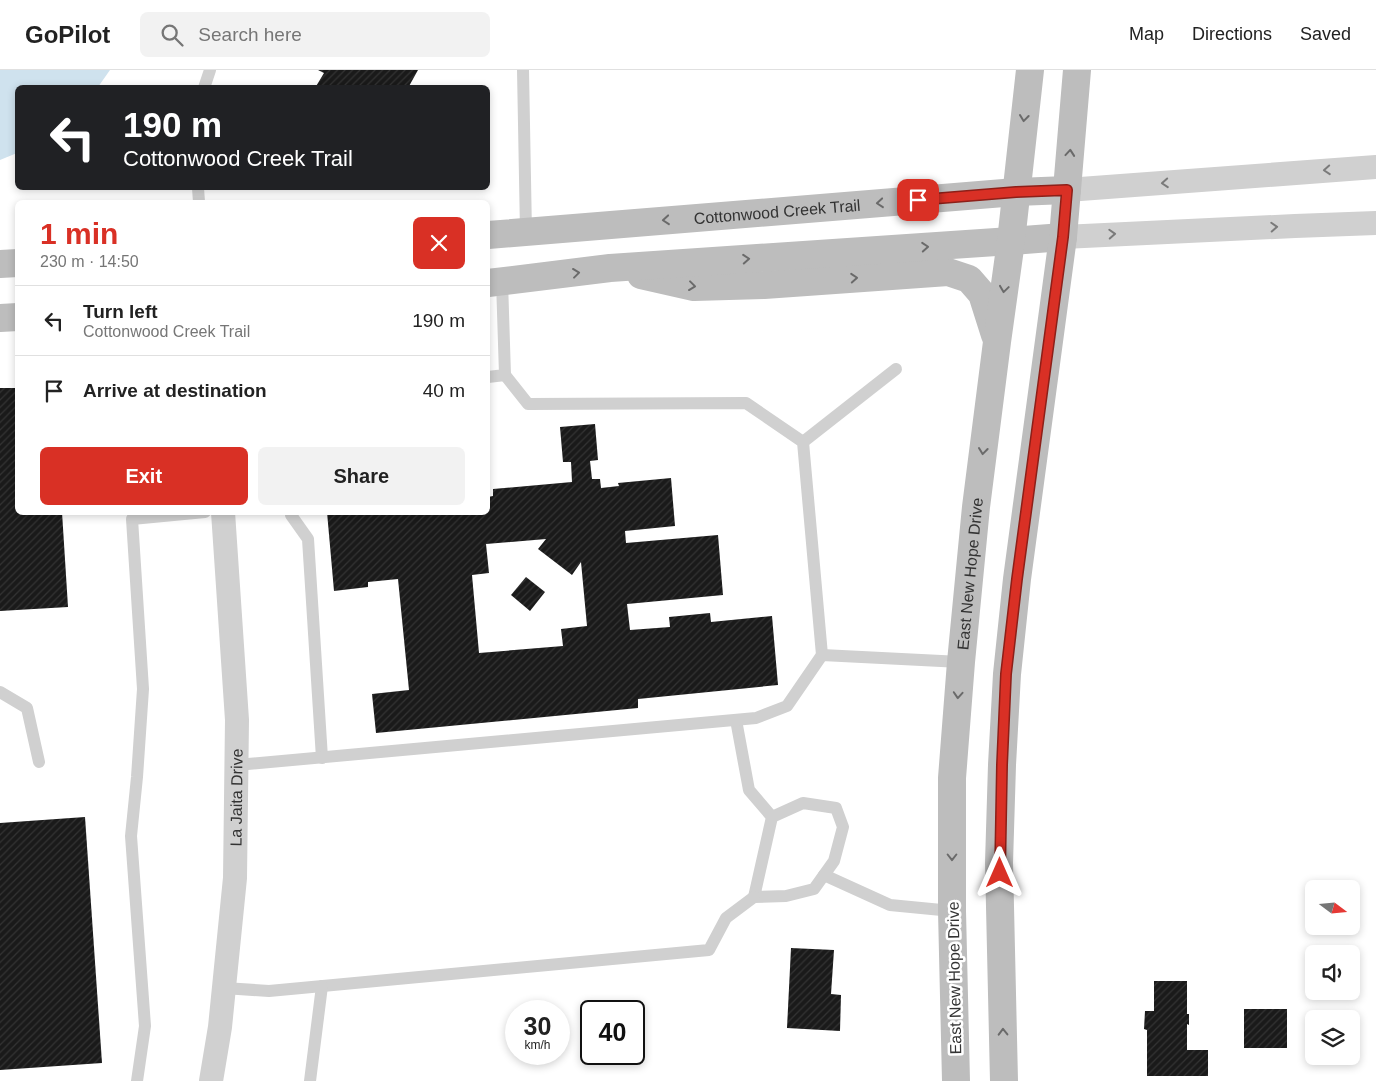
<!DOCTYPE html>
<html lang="en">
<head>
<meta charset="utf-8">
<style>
	:root { --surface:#fff; --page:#f2f2f2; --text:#222; --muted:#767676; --line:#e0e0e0; --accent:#d93025 }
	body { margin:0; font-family:Helvetica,sans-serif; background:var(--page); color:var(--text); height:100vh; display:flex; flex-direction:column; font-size:19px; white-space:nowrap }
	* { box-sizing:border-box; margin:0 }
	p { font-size:16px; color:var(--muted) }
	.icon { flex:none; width:28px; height:28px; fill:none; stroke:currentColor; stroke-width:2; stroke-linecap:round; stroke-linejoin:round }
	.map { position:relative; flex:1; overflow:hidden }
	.panel { position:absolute; left:15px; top:130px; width:475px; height:315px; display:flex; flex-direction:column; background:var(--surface); border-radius:8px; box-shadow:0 2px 8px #0003 }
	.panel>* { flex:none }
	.banner { position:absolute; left:15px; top:15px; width:475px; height:105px; border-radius:8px; box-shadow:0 2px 8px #0003; background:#202124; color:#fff; overflow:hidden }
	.needle { width:32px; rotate:106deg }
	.tools { position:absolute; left:1305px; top:810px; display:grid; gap:10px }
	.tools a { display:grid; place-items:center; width:55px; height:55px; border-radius:8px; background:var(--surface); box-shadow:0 2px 8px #0003; font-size:25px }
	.speed { position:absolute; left:505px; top:930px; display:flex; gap:10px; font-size:25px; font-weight:700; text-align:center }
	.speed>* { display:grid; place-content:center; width:65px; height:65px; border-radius:50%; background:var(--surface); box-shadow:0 2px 8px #0003; line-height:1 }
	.speed small { font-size:12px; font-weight:400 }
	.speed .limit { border:2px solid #111; border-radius:8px; background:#fff; color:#111 }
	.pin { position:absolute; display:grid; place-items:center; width:42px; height:42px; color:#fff; margin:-21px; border-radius:10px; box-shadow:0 2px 8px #0006 }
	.me { position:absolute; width:55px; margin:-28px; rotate:0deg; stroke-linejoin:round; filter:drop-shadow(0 0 4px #0008) }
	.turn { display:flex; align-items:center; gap:18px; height:105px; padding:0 25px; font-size:22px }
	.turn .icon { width:65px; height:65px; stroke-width:2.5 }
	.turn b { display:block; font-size:35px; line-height:42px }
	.round { display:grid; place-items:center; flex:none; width:52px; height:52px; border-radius:8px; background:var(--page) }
	.headline { display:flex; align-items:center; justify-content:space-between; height:85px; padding:0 25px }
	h1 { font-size:30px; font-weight:700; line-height:38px; color:var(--accent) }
	.cta { display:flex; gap:10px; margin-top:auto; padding:10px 25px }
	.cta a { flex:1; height:58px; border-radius:8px; background:var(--accent); color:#fff; font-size:20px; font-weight:700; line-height:58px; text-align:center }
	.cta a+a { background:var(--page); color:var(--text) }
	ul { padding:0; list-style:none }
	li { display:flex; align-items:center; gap:15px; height:70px; padding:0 25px; border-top:1px solid var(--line) }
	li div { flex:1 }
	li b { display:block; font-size:19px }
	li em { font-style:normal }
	header { display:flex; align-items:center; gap:30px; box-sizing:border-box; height:70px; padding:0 25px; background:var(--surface); border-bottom:1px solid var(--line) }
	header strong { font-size:24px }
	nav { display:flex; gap:28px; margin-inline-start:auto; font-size:18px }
	.search { width:350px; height:45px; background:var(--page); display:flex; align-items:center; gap:12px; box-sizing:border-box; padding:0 18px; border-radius:8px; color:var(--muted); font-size:19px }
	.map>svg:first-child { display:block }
</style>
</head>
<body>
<header>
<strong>GoPilot</strong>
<div class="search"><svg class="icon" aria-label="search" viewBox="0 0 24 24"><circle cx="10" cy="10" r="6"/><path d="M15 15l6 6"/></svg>Search here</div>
<nav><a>Map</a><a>Directions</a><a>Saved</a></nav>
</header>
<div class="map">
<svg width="1376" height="1011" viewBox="0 0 1376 1011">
	<defs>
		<pattern id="building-hatch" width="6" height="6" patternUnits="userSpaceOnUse" patternTransform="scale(1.25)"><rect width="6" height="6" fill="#1a1a1a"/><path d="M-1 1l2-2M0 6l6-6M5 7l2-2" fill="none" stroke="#333"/></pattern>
	</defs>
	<rect width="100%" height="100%" fill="#fff"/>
	<polygon fill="#cfe2ee" points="0,0 110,0 98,17 18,18 17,83 0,90"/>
	<g fill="url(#building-hatch)" fill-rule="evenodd">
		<polygon points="318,0 418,0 408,18 315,18 324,3"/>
		<polygon points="0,318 18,318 18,442 62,442 68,537 0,541"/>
		<path d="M 595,354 L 598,390 L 590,391 L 592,409 L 600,409 L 601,418 L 619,416 L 618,413 L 671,408 L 675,456 L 625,461 L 626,473 L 718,465 L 723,525 L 627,534 L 630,560 L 670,557 L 669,547 L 710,543 L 711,552 L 772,546 L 778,615 L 638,629 L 638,638 L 376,663 L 372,624 L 409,620 L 398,509 L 368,512 L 368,517 L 334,521 L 327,442 L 488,442 L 488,427 L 493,426 L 493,419 L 572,412 L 571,392 L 563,392 L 560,357 ZM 546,469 L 538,479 L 572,505 L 581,492 L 587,556 L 561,559 L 563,576 L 479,583 L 472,505 L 489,503 L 486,474 Z"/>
		<polygon points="526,507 545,522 530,541 511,525"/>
		<polygon points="85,747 102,993 0,1000 0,753"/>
		<polygon points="791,878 834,880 831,924 841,925 840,961 787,958"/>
		<polygon points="1154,911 1187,911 1187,944 1189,944 1189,955 1187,954 1187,980 1208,980 1208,1006 1147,1006 1147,960 1144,959 1145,941 1154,941"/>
		<rect x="1244" y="939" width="43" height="39"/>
	</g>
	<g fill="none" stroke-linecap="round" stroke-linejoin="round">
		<g stroke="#d0d0d0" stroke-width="12">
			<polyline points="523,0 526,162"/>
			<polyline points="204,18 210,0"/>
			<polyline points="198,118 199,132"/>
			<polyline points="505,305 528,334 746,333 803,372 822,585"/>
			<polyline points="488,307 505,305 502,211"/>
			<polyline points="803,372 896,299"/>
			<polyline points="291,442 291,445 308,469 322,688"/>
			<polyline points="0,622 27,638 39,692"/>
			<polyline points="736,650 749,720 772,747 803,733 836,738 843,757 834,791 814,819 786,826 754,827 772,747"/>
			<polyline points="237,695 756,648 787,636 822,585 961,592"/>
			<polyline points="824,805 890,835 952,841"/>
			<polyline points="224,918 269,921 709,880 726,848 754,827"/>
			<polyline points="137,1011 145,956 131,766 137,707 143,619 132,449 205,442"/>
			<polyline points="310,1011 322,916"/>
		</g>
		<g stroke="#d0d0d0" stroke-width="24">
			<polyline points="1067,120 1376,97"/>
			<polyline points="1063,167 1295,156 1376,153"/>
			<path id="s1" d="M 211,1011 L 220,957 L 235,808 L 237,650 L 223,442"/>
		</g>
		<g stroke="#bdbdbd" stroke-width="28">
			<path id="s2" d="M 488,165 L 1016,122 L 1067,120"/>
			<polyline points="0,194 18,193"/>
			<polyline points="641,205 694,217 764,215 948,202 969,209 982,224 995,265"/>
			<polyline points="488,213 610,198 1011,171 1063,167"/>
			<polyline points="0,248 18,247"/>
			<path id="s3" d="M 956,1011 L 952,841 L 952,708 L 961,592 L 976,437 L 997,272 L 1011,171 L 1030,0"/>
			<polyline points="1004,1011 999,793 1002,695 1007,604 1017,509 1063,167 1077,0"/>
		</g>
	</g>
	<defs><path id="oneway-chevron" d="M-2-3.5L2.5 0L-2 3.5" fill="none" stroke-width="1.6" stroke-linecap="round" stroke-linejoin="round" transform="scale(1.25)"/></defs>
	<g stroke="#6a6a6a">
		<use href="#oneway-chevron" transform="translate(1024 48) rotate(97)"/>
		<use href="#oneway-chevron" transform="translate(1070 83) rotate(-85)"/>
		<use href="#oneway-chevron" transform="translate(880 133) rotate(175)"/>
		<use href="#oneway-chevron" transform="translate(666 150) rotate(175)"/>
		<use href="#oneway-chevron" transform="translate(925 177) rotate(-4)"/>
		<use href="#oneway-chevron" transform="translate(746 189) rotate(-4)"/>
		<use href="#oneway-chevron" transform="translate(576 203) rotate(-7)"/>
		<use href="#oneway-chevron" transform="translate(854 208) rotate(-4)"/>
		<use href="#oneway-chevron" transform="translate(692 216) rotate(7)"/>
		<use href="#oneway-chevron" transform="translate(1004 219) rotate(98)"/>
		<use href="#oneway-chevron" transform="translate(983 381) rotate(97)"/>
		<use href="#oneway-chevron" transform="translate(958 625) rotate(94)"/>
		<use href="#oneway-chevron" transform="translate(952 787) rotate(90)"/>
		<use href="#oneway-chevron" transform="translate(1003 962) rotate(-91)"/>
	</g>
	<g stroke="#7a7a7a">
		<use href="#oneway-chevron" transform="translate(1327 100) rotate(176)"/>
		<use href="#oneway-chevron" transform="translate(1165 113) rotate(176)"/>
		<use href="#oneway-chevron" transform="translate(1274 157) rotate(-3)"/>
		<use href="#oneway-chevron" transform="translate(1112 164) rotate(-3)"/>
	</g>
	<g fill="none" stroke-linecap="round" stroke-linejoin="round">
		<g stroke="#8d1f18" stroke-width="12">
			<polyline id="route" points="918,130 1016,122 1067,120 1063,167 1017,509 1006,604 1002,695 1000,803"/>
		</g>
		<use href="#route" stroke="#d93025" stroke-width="9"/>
	</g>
	<g text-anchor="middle" stroke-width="5" stroke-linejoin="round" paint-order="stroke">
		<g font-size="16" fill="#333" stroke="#fff">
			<text dy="6" stroke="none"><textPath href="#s2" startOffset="290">Cottonwood Creek Trail</textPath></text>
			<text dy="6" stroke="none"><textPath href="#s3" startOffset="508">East New Hope Drive</textPath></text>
			<text dy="6" stroke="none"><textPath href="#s1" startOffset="285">La Jaita Drive</textPath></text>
			<text transform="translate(954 908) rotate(-91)" y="6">East New Hope Drive</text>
		</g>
	</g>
</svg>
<div class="tools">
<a><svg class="needle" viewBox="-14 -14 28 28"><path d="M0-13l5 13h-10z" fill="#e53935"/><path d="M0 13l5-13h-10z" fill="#767676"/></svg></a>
<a><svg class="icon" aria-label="sound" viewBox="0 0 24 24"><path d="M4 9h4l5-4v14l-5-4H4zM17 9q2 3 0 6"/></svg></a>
<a><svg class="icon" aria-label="layers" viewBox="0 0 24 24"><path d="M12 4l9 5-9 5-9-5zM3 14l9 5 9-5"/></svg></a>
</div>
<div class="speed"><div>30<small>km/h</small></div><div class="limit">40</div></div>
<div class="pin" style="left:918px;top:130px;background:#d93025"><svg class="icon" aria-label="arrive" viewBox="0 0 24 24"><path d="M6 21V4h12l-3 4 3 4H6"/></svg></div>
<svg class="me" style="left:1000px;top:803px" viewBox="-20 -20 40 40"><path d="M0-17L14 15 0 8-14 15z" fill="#d93025" stroke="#fff" stroke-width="4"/></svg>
<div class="banner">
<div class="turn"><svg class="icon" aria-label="left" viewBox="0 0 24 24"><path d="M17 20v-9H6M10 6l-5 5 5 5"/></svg><div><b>190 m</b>Cottonwood Creek Trail</div></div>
</div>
<section class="panel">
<div class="headline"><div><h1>1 min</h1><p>230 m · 14:50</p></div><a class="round" style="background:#d93025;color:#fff"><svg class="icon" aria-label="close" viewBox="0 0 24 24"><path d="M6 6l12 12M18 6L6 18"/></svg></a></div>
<ul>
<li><svg class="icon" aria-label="left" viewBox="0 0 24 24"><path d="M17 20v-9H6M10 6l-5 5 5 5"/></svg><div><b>Turn left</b><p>Cottonwood Creek Trail</p></div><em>190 m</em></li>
<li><svg class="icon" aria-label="arrive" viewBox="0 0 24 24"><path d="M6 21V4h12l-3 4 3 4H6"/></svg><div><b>Arrive at destination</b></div><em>40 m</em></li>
</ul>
<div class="cta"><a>Exit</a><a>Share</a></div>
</section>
</div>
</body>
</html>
